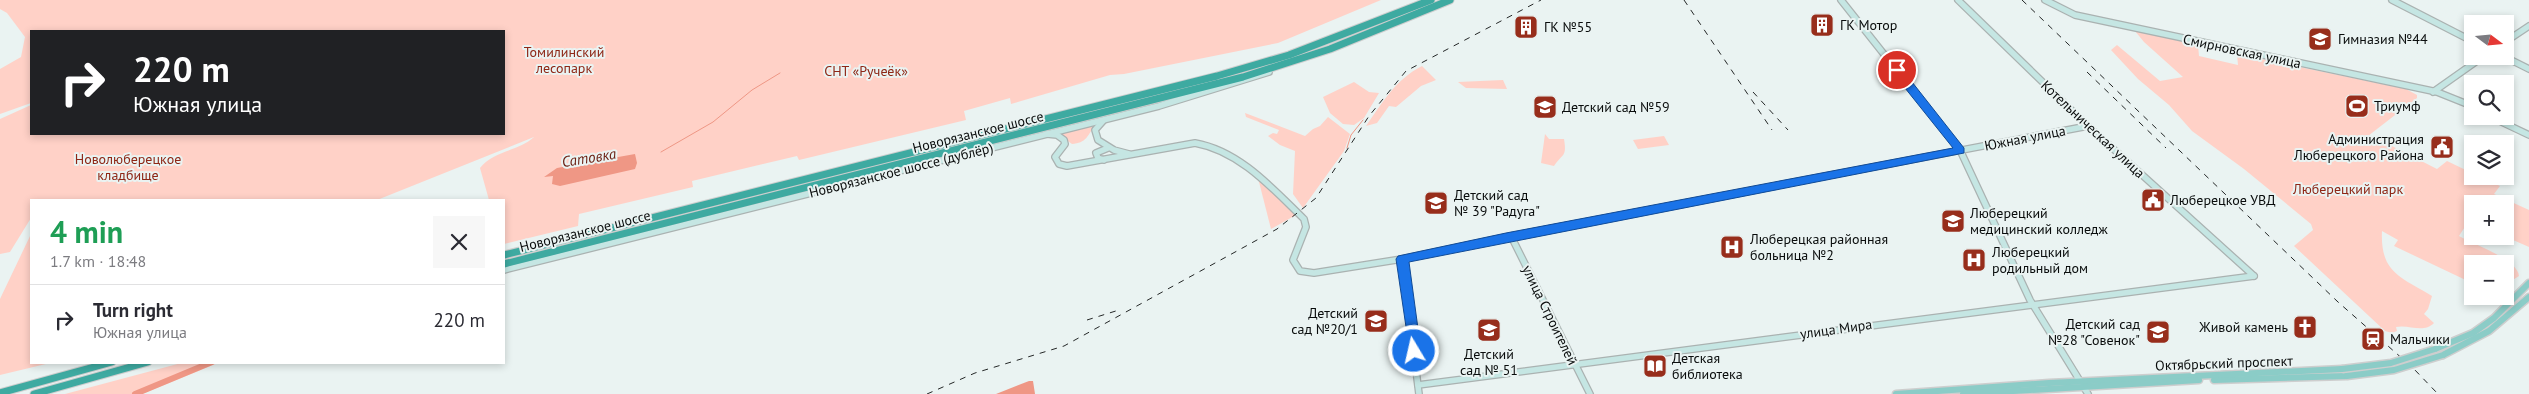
<!DOCTYPE html>
<html lang="en">
<head>
<meta charset="utf-8">
<style>
	:root { --surface:#fff; --page:#f7f7f7; --text:#2b2b33; --muted:#7c7c81; --line:#e1e1e2 }
	body { margin:0; font-family:"PT Sans",sans-serif; background:var(--page); color:var(--text); height:100vh; display:flex; flex-direction:column; font-size:19px; white-space:nowrap }
	* { box-sizing:border-box; margin:0 }
	p { font-size:16px; color:var(--muted) }
	.icon { flex:none; width:28px; height:28px; fill:none; stroke:currentColor; stroke-width:2; stroke-linecap:round; stroke-linejoin:round }
	.map { position:relative; flex:1; overflow:hidden }
	.sheet { position:absolute; left:30px; top:199px; width:475px; height:165px; display:flex; flex-direction:column; background:var(--surface); border-radius:0px; box-shadow:0 2px 8px #0003 }
	.sheet>* { flex:none }
	.banner { position:absolute; left:30px; top:30px; width:475px; height:105px; border-radius:0px; box-shadow:0 2px 8px #0003; background:#202124; color:#fff; overflow:hidden }
	.needle { width:32px; rotate:106deg }
	.controls { position:absolute; left:2464px; top:15px; display:grid; gap:10px }
	.controls a { display:grid; place-items:center; width:50px; height:50px; border-radius:0px; background:var(--surface); box-shadow:0 2px 8px #0003; font-size:25px }
	.pin { position:absolute; display:grid; place-items:center; width:42px; height:42px; color:#fff; margin:-21px; border:2px solid #fff; border-radius:50%; box-shadow:0 1px 5px #0007 }
	.me { position:absolute; width:55px; margin:-28px; rotate:351deg; stroke-linejoin:round; filter:drop-shadow(0 0 4px #0008) }
	.turn { display:flex; align-items:center; gap:18px; height:105px; padding:0 20px; font-size:22px }
	.turn .icon { width:65px; height:65px; stroke-width:2.5 }
	.turn b { display:block; font-size:35px; line-height:42px }
	.round { display:grid; place-items:center; flex:none; width:52px; height:52px; border-radius:0px; background:var(--page) }
	.overview { display:flex; align-items:center; justify-content:space-between; height:85px; padding:0 20px }
	h1 { font-size:30px; font-weight:600; line-height:38px; color:#1e9e55 }
	ul { padding:0; list-style:none }
	li { display:flex; align-items:center; gap:15px; height:70px; padding:0 20px; border-top:1px solid var(--line) }
	li div { flex:1 }
	li b { display:block; font-size:19px }
	li em { font-style:normal }
	.map>svg:first-child { display:block }
</style>
</head>
<body>
<div class="map">
<svg width="2529" height="394" viewBox="0 0 2529 394">
	<rect width="100%" height="100%" fill="#eaf3f2"/>
	<g fill="#ffd1c7">
		<path d="M 0,0 L 1381,0 L 1278,43 L 1124,74 L 1110,75 L 1011,104 L 1010,98 L 964,111 L 966,120 L 799,160 L 797,156 L 692,181 L 693,187 L 579,214 L 578,226 L 504,244 L 504,200 L 489,200 L 480,168 C 493,151 519,151 534,137 L 377,200 L 35,199 L 31,200 L 31,218 L 10,252 L 0,254 L 0,119 L 31,105 L 31,134 L 504,134 L 504,31 L 31,31 L 31,103 L 0,114 L 0,69 L 21,57 L 25,37 L 7,13 L 0,9 Z"/>
		<path d="M 2135,31 L 2198,45 L 2199,56 L 2238,65 L 2237,54 L 2406,89 L 2417,95 L 2417,98 L 2368,136 L 2355,138 L 2373,142 C 2379,137 2382,135 2389,139 L 2386,143 L 2437,169 L 2447,161 L 2472,173 L 2472,176 L 2479,176 L 2500,186 L 2494,194 L 2529,210 L 2529,247 L 2504,236 L 2505,204 L 2472,204 L 2472,224 L 2468,222 L 2459,236 C 2472,244 2518,259 2519,276 L 2505,285 L 2505,264 L 2472,264 L 2472,283 L 2394,246 L 2398,240 L 2382,231 C 2380,273 2401,277 2432,296 L 2428,309 L 2424,314 L 2434,323 C 2423,334 2409,324 2396,327 L 2397,331 L 2392,333 L 2385,331 L 2294,246 L 2313,230 L 2311,224 L 2244,169 L 2192,131 L 2169,105 L 2138,79 L 2111,50 L 2117,45 L 2160,81 L 2183,77 L 2144,42 Z"/>
		<path d="M 1422,66 L 1436,80 L 1421,86 L 1396,107 L 1389,106 L 1377,123 L 1366,126 C 1383,102 1395,80 1422,66 Z"/>
		<polygon points="1503,80 1507,89 1466,88 1458,82"/>
		<polygon points="1354,82 1369,92 1379,93 1364,118 1354,125 1343,124 1330,113 1323,97"/>
		<polygon points="1245,113 1305,136 1313,129 1320,126 1328,117 1350,134 1344,151 1303,208 1293,194 1295,151 1280,145 1268,136 1273,133 1277,134 1279,130 1246,117"/>
		<path d="M 1095,124 C 1088,136 1086,143 1072,144 L 1058,134 Z"/>
		<path d="M 1545,134 L 1549,139 L 1564,139 C 1567,157 1563,153 1554,166 L 1541,163 Z"/>
		<polygon points="1664,136 1669,145 1638,149 1633,140"/>
		<polygon points="1258,178 1259,178 1296,215 1271,229"/>
		<polygon points="31,234 31,362 50,363 0,375 0,299"/>
		<polygon points="185,362 218,363 142,394 65,394"/>
	</g>
	<g fill="#ef9785">
		<polygon points="635,154 637,163 635,169 560,186 552,184 553,176 544,177 557,168"/>
		<polygon points="1029,381 1033,381 1035,394 996,394"/>
	</g>
	<g fill="none" stroke-linecap="round" stroke-linejoin="round">
		<g stroke="#ef9785" stroke-width="1">
			<polyline points="1347,148 1351,135 1363,120"/>
			<polyline points="661,152 713,122 752,90 780,73"/>
		</g>
		<polyline stroke="#ef9785" stroke-width="6" points="135,394 212,362"/>
		<g stroke="#aab2b1" stroke-width="8">
			<g id="secondary">
				<polyline points="1841,0 1960,150 2030,300 2088,394"/>
				<polyline points="1958,0 2088,126 2254,276"/>
				<polyline points="2045,0 2075,15 2437,92 2472,106"/>
				<polyline points="2392,0 2472,41"/>
				<polyline points="2505,42 2529,26"/>
				<polyline points="2503,56 2529,69"/>
				<polyline points="2433,92 2484,56"/>
				<polyline points="2489,116 2529,135"/>
				<polyline points="1103,121 1095,130 1098,140 1114,150 1129,154"/>
				<path d="M 1047,134 L 1057,135 L 1064,140 L 1065,144 L 1055,157 L 1059,164 L 1067,166 L 1195,143 C 1240,151 1273,189 1304,219 L 1306,227 L 1293,260 L 1300,271 L 1314,273 L 1402,259 L 1511,236 L 2088,126"/>
				<polyline points="1104,160 1098,158 1096,153 1108,148"/>
				<polyline points="1511,236 1590,394"/>
				<polyline points="1402,259 1419,394"/>
				<polyline points="504,270 1159,106 1269,72"/>
				<polyline points="1418,385 2254,276"/>
			</g>
		</g>
		<g stroke="#cecece" stroke-width="9">
			<g id="primary">
				<polyline points="2435,349 2473,333 2494,318 2529,283"/>
				<polyline points="2443,355 2489,331 2529,297"/>
				<polyline points="2214,380 2347,376"/>
				<polyline points="1896,394 2049,383 2342,369"/>
				<polyline points="1963,394 2199,380"/>
			</g>
		</g>
		<g stroke="#cecece" stroke-width="9">
			<g id="highway">
				<polyline points="504,255 1217,76 1289,55 1431,0"/>
				<polyline points="504,264 1243,77 1330,49 1450,0"/>
				<polyline points="0,393 112,362"/>
				<polyline points="34,394 148,362"/>
			</g>
		</g>
		<use href="#secondary" stroke="#c5e6e3" stroke-width="5.5"/>
		<use href="#primary" stroke="#8bccc7" stroke-width="6"/>
		<use href="#highway" stroke="#3eaaa1" stroke-width="7"/>
		<g stroke="#242727" stroke-width="1" stroke-dasharray="6 6" stroke-linecap="butt">
			<polyline points="1684,0 1772,130"/>
			<polyline points="2022,0 2338,302 2413,368 2438,394"/>
			<polyline points="2087,72 2166,148"/>
			<polyline points="1753,92 1788,130"/>
			<polyline points="1087,320 1119,310"/>
			<polyline points="927,394 975,373 1064,346 1277,229 1316,198 1369,116 1406,71 1541,0"/>
		</g>
		<g stroke="#cecece" stroke-width="9" stroke-linecap="butt">
			<g id="primary-bridge">
				<polyline points="2342,369 2391,363 2435,349"/>
				<polyline points="2347,376 2394,370 2443,355"/>
			</g>
		</g>
		<use href="#primary-bridge" stroke="#8bccc7" stroke-width="6"/>
	</g>
	<polygon fill="#1a73e8" stroke="#114b97" points="1897,67 1901,68 1964,148 1964,153 1409,262 1421,351 1419,354 1410,354 1396,259 1398,256 1506,233 1953,148 1893,73 1893,68"/>
	<defs>
		<g id="building-square" transform="scale(1.25)"><rect x="-9" y="-9" width="18" height="18" rx="4" fill="#972d1b" stroke="#eaf3f2"/><path d="M-4-6H4V6H1V3H-1V6H-4ZM-2.5-4.3h1.7v1.8h-1.7ZM.8-4.3h1.7v1.8H.8ZM-2.5-1h1.7V.8h-1.7ZM.8-1h1.7V.8H.8Z" fill="#fff"/></g>
		<g id="school-square" transform="scale(1.25)"><rect x="-9" y="-9" width="18" height="18" rx="4" fill="#972d1b" stroke="#eaf3f2"/><path d="M0-5L7-2L0 1L-7-2ZM-4 1L0 2.5L4 1V4Q0 6-4 4Z" fill="#fff"/></g>
		<g id="stadium-square" transform="scale(1.25)"><rect x="-9" y="-9" width="18" height="18" rx="4" fill="#972d1b" stroke="#eaf3f2"/><path d="M0-5a6.5 5 0 1 0 0 10a6.5 5 0 1 0 0-10ZM-3.5-1.8h7v3.6h-7Z" fill="#fff"/></g>
		<g id="civic-square" transform="scale(1.25)"><rect x="-9" y="-9" width="18" height="18" rx="4" fill="#972d1b" stroke="#eaf3f2"/><path d="M-.6-6.5H3V-4.5H.6V-3L4-1V1h2V6H-6V1h2V-1L-.6-3ZM-1.2 2.5V6h2.4V2.5Z" fill="#fff"/></g>
		<g id="university-square" transform="scale(1.25)"><rect x="-9" y="-9" width="18" height="18" rx="4" fill="#972d1b" stroke="#eaf3f2"/><path d="M0-5L7-2L0 1L-7-2ZM-4 1L0 2.5L4 1V4Q0 6-4 4Z" fill="#fff"/></g>
		<g id="hospital-square" transform="scale(1.25)"><rect x="-9" y="-9" width="18" height="18" rx="4" fill="#972d1b" stroke="#eaf3f2"/><path d="M-5-5h3v3.5h4V-5h3V5h-3V1.5h-4V5h-3Z" fill="#fff"/></g>
		<g id="church-square" transform="scale(1.25)"><rect x="-9" y="-9" width="18" height="18" rx="4" fill="#972d1b" stroke="#eaf3f2"/><path d="M-1.2-6h2.4v3.5h3.3v2.4h-3.3V6h-2.4V-.1h-3.3v-2.4h3.3Z" fill="#fff"/></g>
		<g id="station-square" transform="scale(1.25)"><rect x="-9" y="-9" width="18" height="18" rx="4" fill="#972d1b" stroke="#eaf3f2"/><path d="M-3-6H3Q5-6 5-4V2Q5 4 3 4L4.5 6H3L1.5 4h-3L-3 6H-4.5L-3 4Q-5 4-5 2V-4Q-5-6-3-6ZM-3.5-4v3h7v-3ZM-3.5 1v1.5H-2V1ZM2 1v1.5H3.5V1Z" fill="#fff"/></g>
		<g id="library-square" transform="scale(1.25)"><rect x="-9" y="-9" width="18" height="18" rx="4" fill="#972d1b" stroke="#eaf3f2"/><path d="M-6-4Q-3-5.5-.7-3.5V5Q-3 3-6 4ZM6-4Q3-5.5 .7-3.5V5Q3 3 6 4Z" fill="#fff"/></g>
	</defs>
	<g fill-rule="evenodd">
		<use href="#building-square" x="1822" y="25"/>
		<use href="#building-square" x="1526" y="27"/>
		<use href="#school-square" x="2320" y="39"/>
		<use href="#stadium-square" x="2357" y="106"/>
		<use href="#school-square" x="1545" y="107"/>
		<use href="#civic-square" x="2442" y="147"/>
		<use href="#civic-square" x="2153" y="200"/>
		<use href="#school-square" x="1436" y="203"/>
		<use href="#university-square" x="1953" y="221"/>
		<use href="#hospital-square" x="1732" y="247"/>
		<use href="#hospital-square" x="1974" y="260"/>
		<use href="#school-square" x="1376" y="321"/>
		<use href="#church-square" x="2305" y="327"/>
		<use href="#school-square" x="1489" y="330"/>
		<use href="#school-square" x="2158" y="332"/>
		<use href="#station-square" x="2373" y="339"/>
		<use href="#library-square" x="1655" y="366"/>
	</g>
	<g text-anchor="middle" stroke-width="4" stroke-linejoin="round" paint-order="stroke">
		<g font-size="14" fill="#090c0c" stroke="#eaf3f2" text-anchor="start">
			<text x="1840" y="30">ГК Мотор</text>
			<text x="1544" y="32">ГК №55</text>
			<text x="2338" y="44">Гимназия №44</text>
			<text x="2374" y="111">Триумф</text>
			<text x="1562" y="112">Детский сад №59</text>
			<text x="2424" y="144" text-anchor="end">Администрация<tspan x="2424" dy="16">Люберецкого Района</tspan></text>
			<text x="1454" y="200">Детский сад<tspan x="1454" dy="16">№ 39 "Радуга"</tspan></text>
			<text x="2170" y="205">Люберецкое УВД</text>
			<text x="1970" y="218">Люберецкий<tspan x="1970" dy="16">медицинский колледж</tspan></text>
			<text x="1750" y="244">Люберецкая районная<tspan x="1750" dy="16">больница №2</tspan></text>
			<text x="1992" y="257">Люберецкий<tspan x="1992" dy="16">родильный дом</tspan></text>
			<text x="1358" y="318" text-anchor="end">Детский<tspan x="1358" dy="16">сад №20/1</tspan></text>
			<text x="2140" y="329" text-anchor="end">Детский сад<tspan x="2140" dy="16">№28 "Совенок"</tspan></text>
			<text x="2288" y="332" text-anchor="end">Живой камень</text>
			<text x="2390" y="344">Мальчики</text>
			<text x="1489" y="359" text-anchor="middle">Детский<tspan x="1489" dy="16">сад № 51</tspan></text>
			<text x="1672" y="363">Детская<tspan x="1672" dy="16">библиотека</tspan></text>
		</g>
		<g font-size="14" fill="#090c0c" stroke="#eaf3f2">
			<text transform="translate(2242 51) rotate(12)" y="5">Смирновская улица</text>
			<text transform="translate(2093 129) rotate(43)" y="5">Котельническая улица</text>
			<text transform="translate(978 132) rotate(-14)" y="5">Новорязанское шоссе</text>
			<text transform="translate(2025 138) rotate(-11)" y="5">Южная улица</text>
			<text transform="translate(901 170) rotate(-14)" y="5">Новорязанское шоссе (дублёр)</text>
			<text transform="translate(585 231) rotate(-14)" y="5">Новорязанское шоссе</text>
			<text transform="translate(1550 315) rotate(64)" y="5">улица Строителей</text>
			<text transform="translate(1836 329) rotate(-8)" y="5">улица Мира</text>
			<text transform="translate(2224 363) rotate(-2)" y="5">Октябрьский проспект</text>
		</g>
		<g font-size="14" fill="#8e2716" stroke="#eaf3f2">
			<text x="564" y="57">Томилинский<tspan x="564" dy="16">лесопарк</tspan></text>
			<text x="866" y="76">СНТ «Ручеёк»</text>
			<text x="128" y="164">Новолюберецкое<tspan x="128" dy="16">кладбище</tspan></text>
			<text x="2348" y="194">Люберецкий парк</text>
		</g>
		<g font-size="15" font-style="italic" fill="#691c0f" stroke="#eaf3f2">
			<text transform="translate(589 158) rotate(-9)" y="5">Сатовка</text>
		</g>
	</g>
</svg>
<div class="controls">
<a><svg class="needle" viewBox="-14 -14 28 28"><path d="M0-13l5 13h-10z" fill="#e53935"/><path d="M0 13l5-13h-10z" fill="#7c7c81"/></svg></a>
<a><svg class="icon" aria-label="search" viewBox="0 0 24 24"><circle cx="10" cy="10" r="6"/><path d="M15 15l6 6"/></svg></a>
<a><svg class="icon" aria-label="layers" viewBox="0 0 24 24"><path d="M12 4l9 5-9 5-9-5zM3 14l9 5 9-5"/></svg></a>
<a>+</a>
<a>−</a>
</div>
<div class="pin" style="left:1897px;top:70px;background:#d93025"><svg class="icon" aria-label="arrive" viewBox="0 0 24 24"><path d="M6 21V4h12l-3 4 3 4H6"/></svg></div>
<svg class="me" style="left:1414px;top:351px" viewBox="-20 -20 40 40"><circle r="17" fill="#1a73e8" stroke="#fff" stroke-width="3"/><path d="M0-11L8 9 0 5-8 9z" fill="#fff"/></svg>
<div class="banner">
<div class="turn"><svg class="icon" aria-label="right" viewBox="0 0 24 24"><path d="M7 20v-9h11M14 6l5 5-5 5"/></svg><div><b>220 m</b>Южная улица</div></div>
</div>
<section class="sheet">
<div class="overview"><div><h1>4 min</h1><p>1.7 km · 18:48</p></div><a class="round"><svg class="icon" aria-label="close" viewBox="0 0 24 24"><path d="M6 6l12 12M18 6L6 18"/></svg></a></div>
<ul>
<li><svg class="icon" aria-label="right" viewBox="0 0 24 24"><path d="M7 20v-9h11M14 6l5 5-5 5"/></svg><div><b>Turn right</b><p>Южная улица</p></div><em>220 m</em></li>
</ul>
</section>
</div>
</body>
</html>
